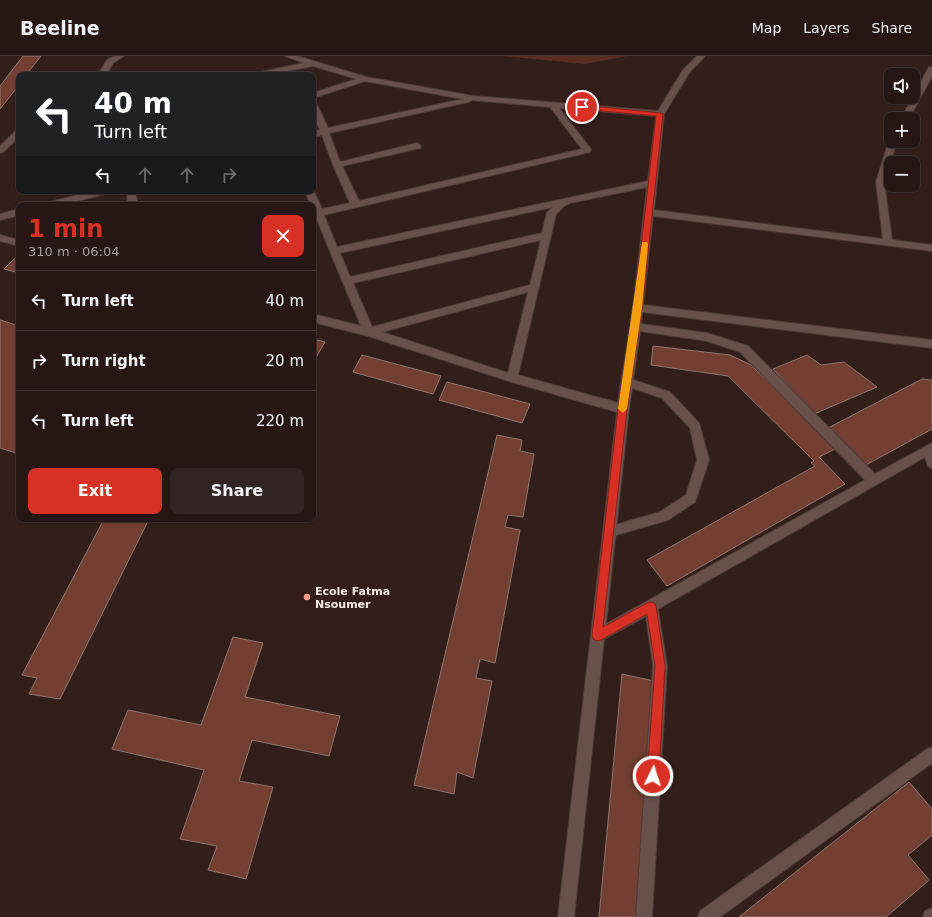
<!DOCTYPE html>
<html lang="en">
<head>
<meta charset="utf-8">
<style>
	:root { --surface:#261714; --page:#322422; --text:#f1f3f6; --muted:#a49fa0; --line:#423634; --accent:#d93025 }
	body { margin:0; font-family:"DejaVu Sans",sans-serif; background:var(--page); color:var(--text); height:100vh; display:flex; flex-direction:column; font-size:15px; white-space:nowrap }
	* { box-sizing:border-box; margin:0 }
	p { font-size:13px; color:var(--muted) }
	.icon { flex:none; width:22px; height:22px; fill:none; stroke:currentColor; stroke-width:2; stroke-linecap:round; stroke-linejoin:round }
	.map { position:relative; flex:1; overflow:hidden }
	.sheet { position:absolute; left:16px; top:146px; width:300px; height:320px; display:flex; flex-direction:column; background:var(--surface); border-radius:8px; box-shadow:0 1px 3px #0004,0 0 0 1px var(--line) }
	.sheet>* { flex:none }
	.banner { position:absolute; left:16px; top:16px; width:300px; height:122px; border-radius:8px; box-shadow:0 1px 3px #0004,0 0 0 1px var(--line); background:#202124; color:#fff; overflow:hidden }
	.buttons { position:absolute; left:884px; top:12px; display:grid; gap:8px }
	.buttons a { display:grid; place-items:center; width:36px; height:36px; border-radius:8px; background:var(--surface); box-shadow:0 1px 3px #0004,0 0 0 1px var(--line); font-size:20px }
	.pin { position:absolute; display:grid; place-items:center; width:34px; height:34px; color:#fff; margin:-17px; border:2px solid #fff; border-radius:50%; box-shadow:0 1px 4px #0007 }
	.me { position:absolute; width:44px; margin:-22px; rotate:4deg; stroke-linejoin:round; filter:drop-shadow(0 0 3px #0008) }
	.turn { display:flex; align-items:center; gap:14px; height:84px; padding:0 12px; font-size:18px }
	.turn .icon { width:52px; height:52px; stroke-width:2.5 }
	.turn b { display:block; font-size:28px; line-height:34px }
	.lanes { display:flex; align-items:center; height:38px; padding:0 12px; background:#0003; justify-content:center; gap:20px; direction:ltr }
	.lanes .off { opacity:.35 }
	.round { display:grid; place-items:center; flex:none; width:42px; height:42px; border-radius:8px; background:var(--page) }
	.overview { display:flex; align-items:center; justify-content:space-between; height:68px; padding:0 12px }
	h1 { font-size:24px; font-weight:700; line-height:30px; color:var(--accent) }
	.action { display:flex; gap:8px; margin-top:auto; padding:8px 12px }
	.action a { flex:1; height:46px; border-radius:8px; background:var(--accent); color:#fff; font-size:16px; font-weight:700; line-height:46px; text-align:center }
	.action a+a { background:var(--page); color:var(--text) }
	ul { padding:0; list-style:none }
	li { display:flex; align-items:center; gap:12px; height:60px; padding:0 12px; border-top:1px solid var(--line) }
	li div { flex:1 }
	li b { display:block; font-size:15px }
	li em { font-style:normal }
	header { display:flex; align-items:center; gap:24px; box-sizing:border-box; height:56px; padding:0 20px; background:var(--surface); border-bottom:1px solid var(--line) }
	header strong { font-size:19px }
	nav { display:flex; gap:22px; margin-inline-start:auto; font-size:14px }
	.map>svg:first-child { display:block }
</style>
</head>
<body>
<header>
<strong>Beeline</strong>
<nav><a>Map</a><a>Layers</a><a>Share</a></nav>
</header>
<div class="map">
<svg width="932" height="861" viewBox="0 0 932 861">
	<rect width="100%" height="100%" fill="#331f1a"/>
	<polygon fill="#582d22" points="502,0 627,0 585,8"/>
	<g fill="#723f32" stroke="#8e756f">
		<polygon points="23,0 41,0 26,19 19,19 19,29 0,53 0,30"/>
		<polygon points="17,200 19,200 19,217 4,213"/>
		<polygon points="0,264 19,270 19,398 0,392"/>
		<polygon points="313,283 325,286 315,303 313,302"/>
		<polygon points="653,290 730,299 751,309 835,393 819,401 845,428 667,530 647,504 815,410 811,407 814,405 728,320 651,309"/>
		<polygon points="362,299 441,320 433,338 353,316"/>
		<polygon points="807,299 821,309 844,306 877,331 814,358 773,313"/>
		<polygon points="922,323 932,324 932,373 864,410 826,373"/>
		<polygon points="447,326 530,348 522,367 439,344"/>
		<polygon points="497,379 522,384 520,395 534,398 523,461 508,459 505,471 520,474 495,607 480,603 476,622 492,625 473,722 457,716 454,738 414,729"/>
		<polygon points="104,463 149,463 60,643 29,638 37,622 22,619"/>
		<polygon points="233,581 263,587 245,641 340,660 329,700 252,684 239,725 273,731 246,823 208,814 217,790 180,783 204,714 112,693 128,654 201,669"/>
		<polygon points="622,618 654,625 637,861 599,861"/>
		<polygon points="909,726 932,753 932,779 908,799 929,824 886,861 739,861"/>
	</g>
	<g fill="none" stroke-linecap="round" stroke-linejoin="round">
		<g stroke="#4f3b37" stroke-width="2">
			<polygon id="lane" points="627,322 670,336 699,367 709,404 695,446 668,464 609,481 605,480 603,476 605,472 660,456 686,439 697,404 690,372 662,342 623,329 622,326 623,323"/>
		</g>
		<g stroke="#4f3b37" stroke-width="2">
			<g id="street">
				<polygon points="115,0 124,0 113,7 106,19 98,19 107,4"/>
				<path d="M 285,0 L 297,0 L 366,21 L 473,40 L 658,55 L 683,14 L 697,0 L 705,0 L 689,17 L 664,58 L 654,154 L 883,183 L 876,126 L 889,85 L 891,83 L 891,85 L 897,85 L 884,126 L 892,184 L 932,189 L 932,195 L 653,160 L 643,249 L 932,284 L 932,292 L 642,256 L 641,268 L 707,277 L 748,290 L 875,418 L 932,387 L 932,412 L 928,410 L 925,401 L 658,553 L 667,610 L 652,861 L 636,861 L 653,610 L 646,560 L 604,583 L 574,861 L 558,861 L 617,356 L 512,326 L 368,280 L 313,266 L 313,258 L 361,270 L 313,154 L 313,149 L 311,149 L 305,135 L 313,134 L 322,153 L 350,147 L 333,109 L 322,79 L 313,81 L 313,75 L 320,74 L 313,58 L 313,47 L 317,49 L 328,72 L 463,43 L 365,25 L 313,42 L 313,37 L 357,23 L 313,10 L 268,19 L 252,19 L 256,17 L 304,7 ZM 472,44 L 550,51 L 582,93 L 359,145 L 342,110 L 420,92 L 421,90 L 417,87 L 340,106 L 329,77 L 468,46 ZM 559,52 L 656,60 L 648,125 L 337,191 L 324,159 L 590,96 L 591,94 L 590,92 ZM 647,131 L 633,252 L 618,347 L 518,319 L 556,158 L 564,150 L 570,147 ZM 553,151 L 547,157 L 542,177 L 350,221 L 340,197 ZM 541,184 L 530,229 L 372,271 L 353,227 ZM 528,236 L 508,317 L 382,276 ZM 640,275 L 707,285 L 740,296 L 865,424 L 606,568 L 629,353 Z"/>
				<polygon points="929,11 932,11 932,20 909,63 901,63"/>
				<polygon points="19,74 19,81 3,96 0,97 0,90 16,75"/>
				<polygon points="94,135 110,135 109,137 61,149 44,149 46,147"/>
				<polygon points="127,135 135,135 138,149 128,149"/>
				<polygon points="19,153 19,159 0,164 0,158"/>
				<polygon points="0,179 19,184 19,190 0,185"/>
				<polygon points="932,691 932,707 720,861 698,861 700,855 927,693"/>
				<polygon points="932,852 932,861 923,861 925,855"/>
			</g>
		</g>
		<use href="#lane" fill="#69514b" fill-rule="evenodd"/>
		<use href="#street" fill="#69514b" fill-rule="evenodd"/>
	</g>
	<polygon fill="#d93025" stroke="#8d1f18" points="582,49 660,57 663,58 642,252 627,353 603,571 647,547 651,546 654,547 656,550 665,610 659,720 657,724 653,726 649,724 647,720 655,610 647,558 601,584 597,585 594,584 592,580 618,353 634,252 656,60 580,53 579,51"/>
	<polygon fill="#f59e0b" points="642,186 647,186 648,188 642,252 627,353 623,357 618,353"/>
	<circle fill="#f49e89" stroke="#331f1a" stroke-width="1.5" cx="307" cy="541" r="4"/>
	<g text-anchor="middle" stroke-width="4" stroke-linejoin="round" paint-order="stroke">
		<g font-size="11" font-weight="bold" fill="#f8eae6" stroke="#331f1a" text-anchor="start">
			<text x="315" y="539">Ecole Fatma<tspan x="315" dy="13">Nsoumer</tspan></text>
		</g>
	</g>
</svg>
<div class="buttons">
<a><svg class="icon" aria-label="sound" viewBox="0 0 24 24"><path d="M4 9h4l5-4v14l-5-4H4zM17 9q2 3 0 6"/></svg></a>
<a>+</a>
<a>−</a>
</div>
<div class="pin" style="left:582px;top:51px;background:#d93025"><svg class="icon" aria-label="arrive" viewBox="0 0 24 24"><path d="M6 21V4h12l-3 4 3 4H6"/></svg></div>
<svg class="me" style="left:653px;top:720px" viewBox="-20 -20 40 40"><circle r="17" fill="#d93025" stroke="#fff" stroke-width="3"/><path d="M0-11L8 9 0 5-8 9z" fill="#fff"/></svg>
<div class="banner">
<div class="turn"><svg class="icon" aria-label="left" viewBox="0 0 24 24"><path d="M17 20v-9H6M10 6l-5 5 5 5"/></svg><div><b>40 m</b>Turn left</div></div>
<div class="lanes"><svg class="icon" aria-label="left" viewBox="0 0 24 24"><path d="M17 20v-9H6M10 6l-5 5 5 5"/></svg><svg class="icon off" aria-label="ahead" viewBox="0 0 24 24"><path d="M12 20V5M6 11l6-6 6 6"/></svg><svg class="icon off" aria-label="ahead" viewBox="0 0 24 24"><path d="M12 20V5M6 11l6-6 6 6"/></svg><svg class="icon off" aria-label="right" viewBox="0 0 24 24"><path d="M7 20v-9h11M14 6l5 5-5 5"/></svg></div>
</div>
<section class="sheet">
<div class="overview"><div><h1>1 min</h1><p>310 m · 06:04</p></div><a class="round" style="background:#d93025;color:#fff"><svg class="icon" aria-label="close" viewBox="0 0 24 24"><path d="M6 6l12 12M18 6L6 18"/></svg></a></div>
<ul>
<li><svg class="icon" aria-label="left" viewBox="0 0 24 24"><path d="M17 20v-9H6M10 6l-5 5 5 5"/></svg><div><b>Turn left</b></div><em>40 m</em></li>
<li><svg class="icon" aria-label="right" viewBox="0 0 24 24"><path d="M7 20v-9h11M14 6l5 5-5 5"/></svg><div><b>Turn right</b></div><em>20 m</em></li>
<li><svg class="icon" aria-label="left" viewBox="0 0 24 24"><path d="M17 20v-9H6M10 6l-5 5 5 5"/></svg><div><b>Turn left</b></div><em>220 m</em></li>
</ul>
<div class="action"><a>Exit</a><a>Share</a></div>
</section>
</div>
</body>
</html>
